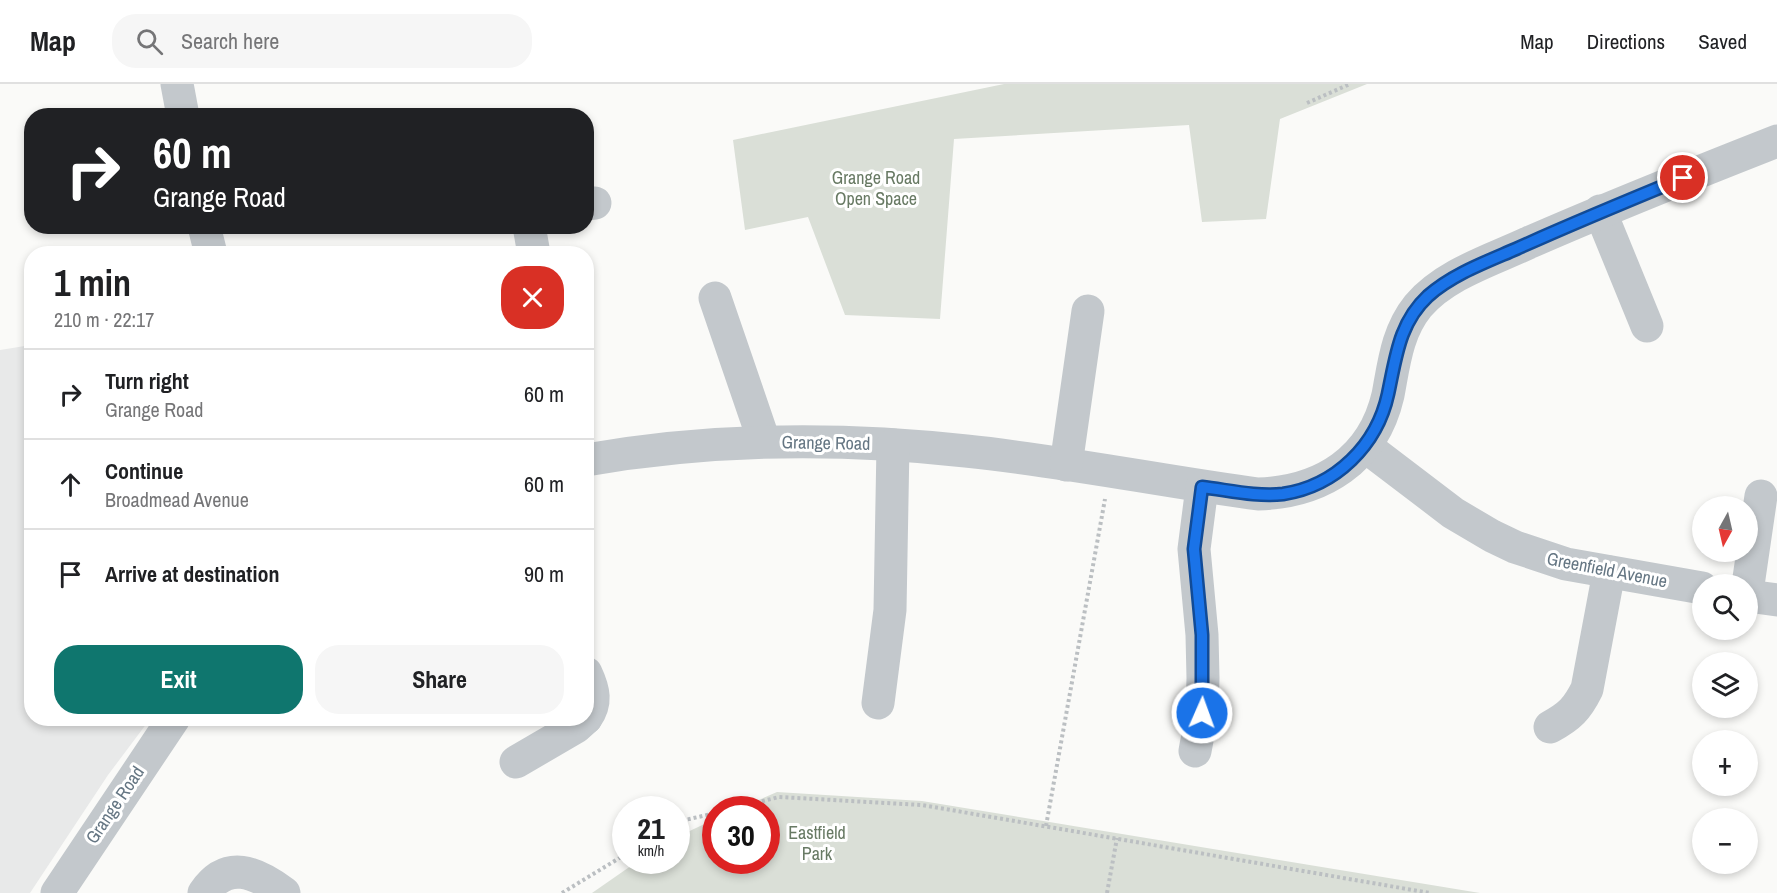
<!DOCTYPE html>
<html lang="en">
<head>
<meta charset="utf-8">
<style>
	:root { --surface:#fff; --page:#f6f6f6; --text:#202124; --muted:#757577; --line:#e0e0e0; --accent:#0f766e }
	body { margin:0; font-family:"Archivo Narrow",sans-serif; background:var(--page); color:var(--text); height:100vh; display:flex; flex-direction:column; font-size:22px; white-space:nowrap }
	* { box-sizing:border-box; margin:0 }
	p { font-size:20px; color:var(--muted) }
	.icon { flex:none; width:33px; height:33px; fill:none; stroke:currentColor; stroke-width:2; stroke-linecap:round; stroke-linejoin:round }
	.map { position:relative; flex:1; overflow:hidden }
	.panel { position:absolute; left:24px; top:162px; width:570px; height:480px; display:flex; flex-direction:column; background:var(--surface); border-radius:24px; box-shadow:0 3px 9px #0003 }
	.panel>* { flex:none }
	.guide { position:absolute; left:24px; top:24px; width:570px; height:126px; border-radius:24px; box-shadow:0 3px 9px #0003; background:#202124; color:#fff; overflow:hidden }
	.needle { width:39px; rotate:188deg }
	.buttons { position:absolute; left:1692px; top:412px; display:grid; gap:12px }
	.buttons a { display:grid; place-items:center; width:66px; height:66px; border-radius:50%; background:var(--surface); box-shadow:0 3px 9px #0003; font-size:30px }
	.speed { position:absolute; left:612px; top:712px; display:flex; gap:12px; font-size:30px; font-weight:700; text-align:center }
	.speed>* { display:grid; place-content:center; width:78px; height:78px; border-radius:50%; background:var(--surface); box-shadow:0 3px 9px #0003; line-height:1 }
	.speed small { font-size:15px; font-weight:400 }
	.speed .limit { border:9px solid #d22; background:#fff; color:#111 }
	.pin { position:absolute; display:grid; place-items:center; width:51px; height:51px; color:#fff; margin:-26px; border:3px solid #fff; border-radius:50%; box-shadow:0 2px 6px #0007 }
	.me { position:absolute; width:66px; margin:-33px; rotate:2deg; stroke-linejoin:round; filter:drop-shadow(0 0 4px #0008) }
	.turn { display:flex; align-items:center; gap:21px; height:126px; padding:0 30px; font-size:27px }
	.turn .icon { width:78px; height:78px; stroke-width:2.5 }
	.turn b { display:block; font-size:42px; line-height:51px }
	.round { display:grid; place-items:center; flex:none; width:63px; height:63px; border-radius:24px; background:var(--page) }
	.overview { display:flex; align-items:center; justify-content:space-between; height:102px; padding:0 30px }
	h1 { font-size:36px; font-weight:700; line-height:45px }
	.primary-button { display:flex; gap:12px; margin-top:auto; padding:12px 30px }
	.primary-button a { flex:1; height:69px; border-radius:24px; background:var(--accent); color:#fff; font-size:24px; font-weight:700; line-height:69px; text-align:center }
	.primary-button a+a { background:var(--page); color:var(--text) }
	ul { padding:0; list-style:none }
	li { display:flex; align-items:center; gap:18px; height:90px; padding:0 30px; border-top:2px solid var(--line) }
	li div { flex:1 }
	li b { display:block; font-size:22px }
	li em { font-style:normal }
	header { display:flex; align-items:center; gap:36px; box-sizing:border-box; height:84px; padding:0 30px; background:var(--surface); border-bottom:2px solid var(--line) }
	header strong { font-size:28px }
	nav { display:flex; gap:33px; margin-inline-start:auto; font-size:21px }
	.search { width:420px; height:54px; background:var(--page); display:flex; align-items:center; gap:15px; box-sizing:border-box; padding:0 21px; border-radius:24px; color:var(--muted); font-size:22px }
	.map>svg:first-child { display:block }
</style>
</head>
<body>
<header>
<strong>Map</strong>
<div class="search"><svg class="icon" aria-label="search" viewBox="0 0 24 24"><circle cx="10" cy="10" r="6"/><path d="M15 15l6 6"/></svg>Search here</div>
<nav><a>Map</a><a>Directions</a><a>Saved</a></nav>
</header>
<div class="map">
<svg width="1777" height="809" viewBox="0 0 1777 809">
	<rect width="100%" height="100%" fill="#fafaf8"/>
	<polygon fill="#e8e9e9" points="31,261 32,634 150,635 108,691 30,809 0,809 0,266"/>
	<g fill="#dadfd7">
		<polygon points="1004,0 1367,0 1280,35 1266,135 1202,138 1189,41 954,55 940,235 845,231 808,133 745,146 733,56"/>
		<polygon points="777,708 922,717 1480,809 592,809 638,777 676,777 677,753 715,735 716,777 766,777 766,726 736,726"/>
	</g>
	<g fill="none" stroke-linecap="round" stroke-linejoin="round">
		<g stroke="#bbbfc2" stroke-width="4" stroke-dasharray="3 3" stroke-linecap="butt">
			<polyline points="1307,19 1350,0"/>
			<polyline points="727,726 779,713 922,721 1430,809"/>
			<polyline points="676,738 716,729"/>
			<polyline points="1046,742 1105,415"/>
			<polyline points="562,809 626,770"/>
			<polyline points="1107,809 1117,754"/>
		</g>
		<g stroke="#c3c8cc" stroke-width="33">
			<polyline points="177,0 183,32"/>
			<polyline points="586,120 595,119"/>
			<polyline points="1600,127 1647,242"/>
			<polyline points="204,142 211,170"/>
			<polyline points="529,142 534,170"/>
			<polyline points="715,214 764,357"/>
			<polyline points="1365,362 1453,429 1492,452 1515,463 1566,480 1702,504"/>
			<path d="M 586,376 C 712,354 840,353 966,367 C 1064,377 1161,397 1258,410 C 1322,408 1373,376 1388,311 C 1394,279 1397,248 1418,222 C 1445,190 1492,176 1528,159 C 1610,123 1693,90 1777,57"/>
			<polyline points="1066,381 1088,227"/>
			<polyline points="1748,501 1761,412"/>
			<polyline points="1748,512 1777,516"/>
			<path d="M 586,589 C 594,606 597,619 586,634"/>
			<polyline points="878,619 890,526 893,361"/>
			<path d="M 1550,643 C 1570,632 1577,625 1587,605 L 1609,488"/>
			<polyline points="1195,667 1202,629 1203,594 1202,551 1194,465 1202,403"/>
			<polyline points="516,678 576,643 586,634"/>
			<polyline points="57,809 174,634"/>
			<path d="M 204,809 C 227,775 256,788 284,809"/>
		</g>
	</g>
	<g fill="none" stroke-linecap="round" stroke-linejoin="round">
		<g stroke="#114b97" stroke-width="15">
			<path id="route" d="M 1202,629 L 1202,551 L 1194,465 L 1202,403 C 1228,406 1256,413 1283,410 C 1336,402 1377,361 1388,310 C 1396,273 1399,239 1428,212 C 1453,190 1486,178 1516,165 C 1571,140 1627,117 1683,94"/>
		</g>
		<use href="#route" stroke="#1a73e8" stroke-width="10"/>
	</g>
	<g text-anchor="middle" stroke-width="6" stroke-linejoin="round" paint-order="stroke">
		<g font-size="18" fill="#687a64" stroke="#fff">
			<text x="876" y="100">Grange Road<tspan x="876" dy="21">Open Space</tspan></text>
			<text x="817" y="755">Eastfield<tspan x="817" dy="21">Park</tspan></text>
		</g>
		<g font-size="18" fill="#657683" stroke="#fff">
			<text transform="translate(826 359) rotate(1)" y="6">Grange Road</text>
			<text transform="translate(1607 486) rotate(11)" y="6">Greenfield Avenue</text>
			<text transform="translate(115 721) rotate(-56)" y="6">Grange Road</text>
		</g>
	</g>
</svg>
<div class="buttons">
<a><svg class="needle" viewBox="-14 -14 28 28"><path d="M0-13l5 13h-10z" fill="#e53935"/><path d="M0 13l5-13h-10z" fill="#757577"/></svg></a>
<a><svg class="icon" aria-label="search" viewBox="0 0 24 24"><circle cx="10" cy="10" r="6"/><path d="M15 15l6 6"/></svg></a>
<a><svg class="icon" aria-label="layers" viewBox="0 0 24 24"><path d="M12 4l9 5-9 5-9-5zM3 14l9 5 9-5"/></svg></a>
<a>+</a>
<a>−</a>
</div>
<div class="speed"><div>21<small>km/h</small></div><div class="limit">30</div></div>
<div class="pin" style="left:1683px;top:94px;background:#d93025"><svg class="icon" aria-label="arrive" viewBox="0 0 24 24"><path d="M6 21V4h12l-3 4 3 4H6"/></svg></div>
<svg class="me" style="left:1202px;top:629px" viewBox="-20 -20 40 40"><circle r="17" fill="#1a73e8" stroke="#fff" stroke-width="3"/><path d="M0-11L8 9 0 5-8 9z" fill="#fff"/></svg>
<div class="guide">
<div class="turn"><svg class="icon" aria-label="right" viewBox="0 0 24 24"><path d="M7 20v-9h11M14 6l5 5-5 5"/></svg><div><b>60 m</b>Grange Road</div></div>
</div>
<section class="panel">
<div class="overview"><div><h1>1 min</h1><p>210 m · 22:17</p></div><a class="round" style="background:#d93025;color:#fff"><svg class="icon" aria-label="close" viewBox="0 0 24 24"><path d="M6 6l12 12M18 6L6 18"/></svg></a></div>
<ul>
<li><svg class="icon" aria-label="right" viewBox="0 0 24 24"><path d="M7 20v-9h11M14 6l5 5-5 5"/></svg><div><b>Turn right</b><p>Grange Road</p></div><em>60 m</em></li>
<li><svg class="icon" aria-label="ahead" viewBox="0 0 24 24"><path d="M12 20V5M6 11l6-6 6 6"/></svg><div><b>Continue</b><p>Broadmead Avenue</p></div><em>60 m</em></li>
<li><svg class="icon" aria-label="arrive" viewBox="0 0 24 24"><path d="M6 21V4h12l-3 4 3 4H6"/></svg><div><b>Arrive at destination</b></div><em>90 m</em></li>
</ul>
<div class="primary-button"><a>Exit</a><a>Share</a></div>
</section>
</div>
</body>
</html>
